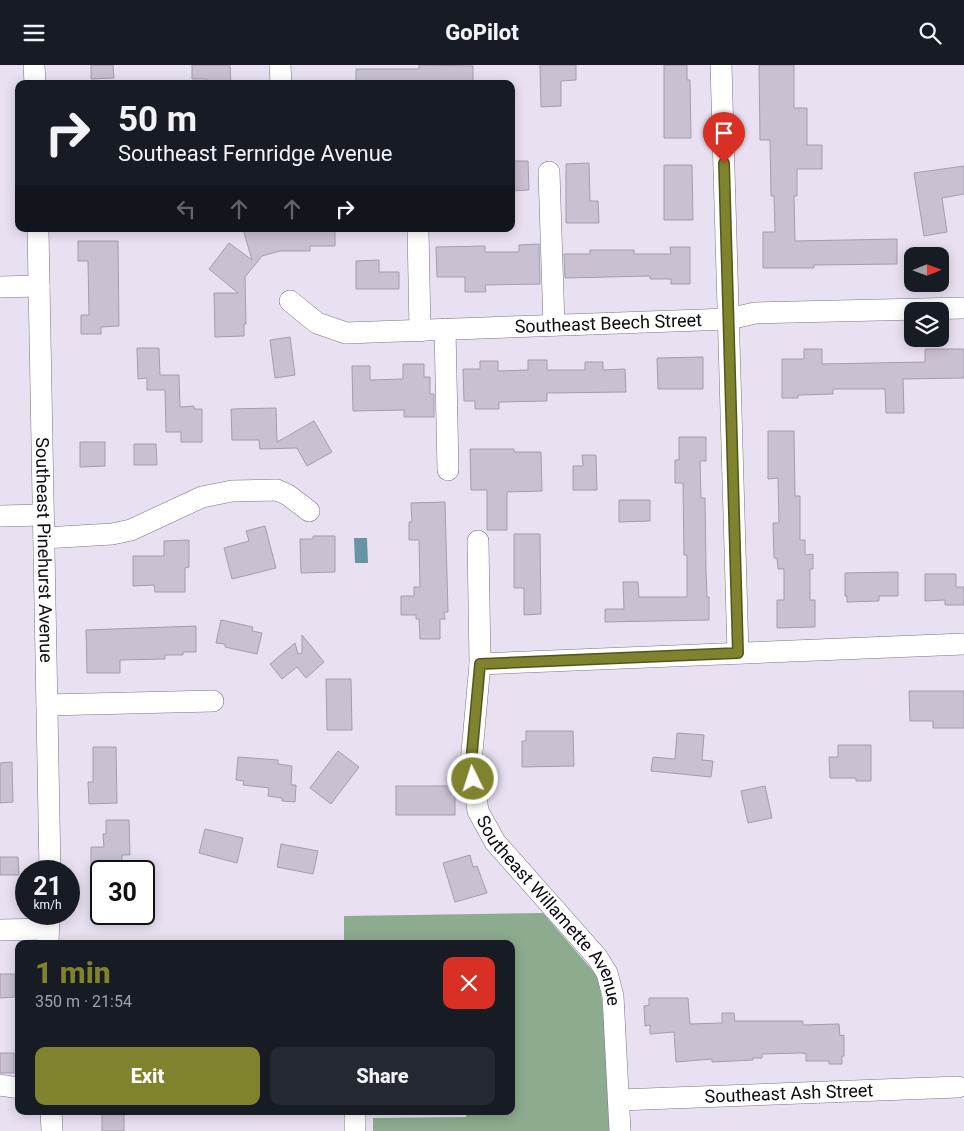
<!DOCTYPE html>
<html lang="en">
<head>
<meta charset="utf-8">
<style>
	:root { --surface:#171b24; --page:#242831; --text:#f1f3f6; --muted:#9ea1a6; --accent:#7f832e }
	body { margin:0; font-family:Roboto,sans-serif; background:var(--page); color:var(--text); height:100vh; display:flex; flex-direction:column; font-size:19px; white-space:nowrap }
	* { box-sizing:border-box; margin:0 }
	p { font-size:16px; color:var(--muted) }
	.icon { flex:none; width:28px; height:28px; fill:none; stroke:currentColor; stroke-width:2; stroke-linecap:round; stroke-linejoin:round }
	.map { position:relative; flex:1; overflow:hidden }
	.details { position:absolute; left:15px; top:875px; width:500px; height:175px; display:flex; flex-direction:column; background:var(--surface); border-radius:10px; box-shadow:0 2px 12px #0003 }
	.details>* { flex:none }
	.hud { position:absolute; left:15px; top:15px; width:500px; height:152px; border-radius:10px; box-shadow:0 2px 12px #0003; background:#171b24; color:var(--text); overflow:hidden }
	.needle { width:32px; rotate:89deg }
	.buttons { position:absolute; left:904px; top:182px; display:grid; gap:10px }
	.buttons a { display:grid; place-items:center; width:45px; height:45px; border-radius:10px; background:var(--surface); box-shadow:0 2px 12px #0003; font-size:25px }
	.speed { position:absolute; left:15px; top:795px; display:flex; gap:10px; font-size:25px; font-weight:700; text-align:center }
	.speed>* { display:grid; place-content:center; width:65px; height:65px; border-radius:50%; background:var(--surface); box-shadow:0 2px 12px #0003; line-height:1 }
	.speed small { font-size:12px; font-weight:400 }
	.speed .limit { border:2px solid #111; border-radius:8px; background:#fff; color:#111 }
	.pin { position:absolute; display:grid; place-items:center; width:42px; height:42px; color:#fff; margin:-51px -21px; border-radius:50% 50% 50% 0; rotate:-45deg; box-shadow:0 0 5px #0007 }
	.pin .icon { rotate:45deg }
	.me { position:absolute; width:55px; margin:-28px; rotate:356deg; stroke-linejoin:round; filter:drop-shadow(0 0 4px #0008) }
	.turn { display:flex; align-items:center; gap:18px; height:105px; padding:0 20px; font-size:22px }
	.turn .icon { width:65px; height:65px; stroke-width:2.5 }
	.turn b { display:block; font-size:35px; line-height:42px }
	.lanes { display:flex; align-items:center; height:48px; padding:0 20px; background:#0003; justify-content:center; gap:25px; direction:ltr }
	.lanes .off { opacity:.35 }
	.round { display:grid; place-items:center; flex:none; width:52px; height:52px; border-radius:10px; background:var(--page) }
	.head { display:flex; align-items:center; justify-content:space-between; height:85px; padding:0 20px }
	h1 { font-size:30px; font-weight:800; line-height:38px; color:var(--accent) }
	.button { display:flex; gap:10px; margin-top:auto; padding:10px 20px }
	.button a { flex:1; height:58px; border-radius:10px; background:var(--accent); color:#fff; font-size:20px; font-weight:800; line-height:58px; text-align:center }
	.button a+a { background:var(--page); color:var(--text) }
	header { display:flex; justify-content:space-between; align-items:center; height:65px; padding:0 20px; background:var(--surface); font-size:22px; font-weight:800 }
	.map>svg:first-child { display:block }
</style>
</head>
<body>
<header><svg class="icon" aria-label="menu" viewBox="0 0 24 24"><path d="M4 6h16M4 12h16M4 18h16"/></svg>GoPilot<svg class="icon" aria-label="search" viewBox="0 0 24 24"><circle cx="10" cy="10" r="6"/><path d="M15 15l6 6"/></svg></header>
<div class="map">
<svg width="964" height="1066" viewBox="0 0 964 1066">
	<rect width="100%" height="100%" fill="#e9e1f2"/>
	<polygon fill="#8cab8f" points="543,848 600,914 614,1066 373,1066 373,1053 466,1052 467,1046 511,1046 511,879 344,879 344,851"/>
	<polygon fill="#6793a2" points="354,473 367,473 368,498 355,498"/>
	<g fill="#c9c1d2" stroke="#a59dad">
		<polygon points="91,0 113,0 114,13 91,14"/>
		<polygon points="192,0 230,0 231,19 207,19 207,14 192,14"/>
		<polygon points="419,0 473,1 473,19 356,19 356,4 419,4"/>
		<polygon points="540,0 576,0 576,15 561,16 561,41 541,42"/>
		<polygon points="664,0 687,0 687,15 690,15 691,73 664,73"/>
		<polygon points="759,0 794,0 794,43 807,43 807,80 822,80 822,104 797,104 797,131 794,131 795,176 897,174 897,199 814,200 814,203 763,203 763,167 775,167 774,131 771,131 770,75 760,75"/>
		<polygon points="511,96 528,96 529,125 511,126"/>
		<polygon points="589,98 590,136 598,136 599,158 566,158 566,99"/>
		<polygon points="664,100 692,100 693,155 664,155"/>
		<polygon points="964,101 964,129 942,133 947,167 924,171 914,108"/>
		<polygon points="243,164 335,164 335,181 310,181 310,186 280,186 262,191 245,212 246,259 244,259 244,271 215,272 214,228 238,228 209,204 229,178 252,195"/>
		<polygon points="78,176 118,176 119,261 101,262 101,269 81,269 81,250 89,250 88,196 78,196"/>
		<polygon points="539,179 540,219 485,220 486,227 465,227 465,212 437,212 436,182 485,181 485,187 519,187 519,180"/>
		<polygon points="670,182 690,182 690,219 671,219 671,214 650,214 650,211 565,213 564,189 590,189 590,185 634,185 634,189 671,189"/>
		<polygon points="379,195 379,207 399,207 399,224 356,224 356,196"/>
		<polygon points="290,272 295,310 275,313 270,275"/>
		<polygon points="137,283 159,283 160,310 179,310 180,342 194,341 194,344 202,344 202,377 181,377 181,367 166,367 165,325 147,325 147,313 138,314"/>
		<polygon points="804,284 822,284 822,299 925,297 925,284 964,284 964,313 903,314 904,348 886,348 885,324 833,324 833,329 798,330 798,333 782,333 782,294 804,294"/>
		<polygon points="703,292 703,324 658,324 657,293"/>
		<polygon points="528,295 547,295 547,305 585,305 585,297 603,297 603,305 625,304 626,327 547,328 547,336 499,337 499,344 475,344 475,336 464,336 463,304 480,304 480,296 498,296 498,306 528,305"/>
		<polygon points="403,299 424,299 424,312 430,312 430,329 434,329 434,352 404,352 404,345 353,346 352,301 370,301 370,315 403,314"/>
		<polygon points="276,343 277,377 314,356 332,387 307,401 297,383 260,384 259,375 232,375 231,344"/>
		<polygon points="768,366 794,366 795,431 800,431 800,475 805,475 805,490 813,489 813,504 810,504 810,535 815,535 815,562 777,563 777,535 784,535 784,504 778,504 777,493 774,493 773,458 779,458 778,413 768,414"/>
		<polygon points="679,372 706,372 706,396 700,396 701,433 705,433 706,506 707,532 709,532 709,555 605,557 605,544 624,544 623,517 638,517 639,532 687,532 687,490 684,490 683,418 675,418 675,395 679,395"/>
		<polygon points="80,377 105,377 105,401 80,402"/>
		<polygon points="134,379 156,379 157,400 134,400"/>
		<polygon points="470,384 514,384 514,387 541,387 542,426 507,427 507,465 487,465 487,425 471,425"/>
		<polygon points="582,390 596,390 597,425 573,425 573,401 583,401"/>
		<polygon points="619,435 650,435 650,456 619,457"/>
		<polygon points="445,437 448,547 444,547 445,554 440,554 440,574 420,574 419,554 416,554 416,550 401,550 401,531 414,531 414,522 420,522 419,475 409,475 409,457 412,457 411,438"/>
		<polygon points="265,461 276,503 232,514 224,483 249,476 246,466"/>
		<polygon points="514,469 540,469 541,549 524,550 524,523 514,523"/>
		<polygon points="313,471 335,471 335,507 301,508 300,474 313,474"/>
		<polygon points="189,475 189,502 185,503 185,527 155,527 154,520 133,521 133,491 164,491 164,476"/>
		<polygon points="898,507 898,531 879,531 879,536 847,537 847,531 845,531 845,508"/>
		<polygon points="925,509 956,509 956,522 964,522 964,540 945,540 945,535 925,536"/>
		<polygon points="221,555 253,562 252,566 262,568 257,589 225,582 225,579 216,578"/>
		<polygon points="196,561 196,587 183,587 183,590 165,590 165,594 120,595 120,608 87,608 86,565"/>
		<polygon points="302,570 324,597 306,613 297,602 282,614 270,599 295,578 298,589 302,588"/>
		<polygon points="326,614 351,614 352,665 327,665"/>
		<polygon points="909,626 964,626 964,663 933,663 933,656 910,656"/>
		<polygon points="526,666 573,666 574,701 522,702 522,676 526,676"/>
		<polygon points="677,668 704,670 702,695 713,696 711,712 651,706 653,692 675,694"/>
		<polygon points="838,680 871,680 871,716 856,716 856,713 830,713 829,692 838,692"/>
		<polygon points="93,682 116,682 117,738 89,739 88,717 93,717"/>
		<polygon points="338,686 359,702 331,739 310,723"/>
		<polygon points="238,692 278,695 278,699 292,701 291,720 296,720 295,737 282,736 282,733 268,731 269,723 243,720 244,716 236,715"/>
		<polygon points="12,697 13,737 0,738 0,698"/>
		<rect x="396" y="721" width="59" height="29"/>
		<polygon points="765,721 772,753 748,758 741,726"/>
		<polygon points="106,755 129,755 130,790 122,790 122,798 91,799 91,782 104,782 103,769 106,769"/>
		<polygon points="205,764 243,773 237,798 199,788"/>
		<polygon points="281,779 318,786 313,809 277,802"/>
		<polygon points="470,790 473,802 477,801 487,828 455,837 443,798"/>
		<polygon points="0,792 18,792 19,810 0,810"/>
		<polygon points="0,909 15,909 15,932 0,933"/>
		<polygon points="649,933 688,933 690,959 722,958 722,948 734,948 735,956 803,956 803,960 839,959 840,971 844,970 844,991 842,991 842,999 829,999 829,996 806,996 806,989 802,988 762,989 762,993 753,993 753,995 712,997 712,994 676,997 674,967 650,969 650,960 645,961 644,941 649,940"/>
		<rect x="0" y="988" width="14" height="20"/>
		<rect x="102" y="1046" width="22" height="20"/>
	</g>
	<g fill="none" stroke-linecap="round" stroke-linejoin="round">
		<g stroke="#7b7382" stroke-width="22">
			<g id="minor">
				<polyline points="34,0 35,19"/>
				<polyline points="280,0 281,19"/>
				<polyline points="721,0 738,588"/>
				<polyline points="549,107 554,260"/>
				<path id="s1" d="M 38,164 L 50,806"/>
				<polyline points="418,164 420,266"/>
				<polyline points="0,222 39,221"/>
				<path id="s2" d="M 290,236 L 317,258 L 346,268 L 729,254 L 755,248 L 964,243"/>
				<polyline points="445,264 448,405"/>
				<polyline points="0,451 43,450"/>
				<polyline points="44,473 112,469 131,465 202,432 232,426 277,425 288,430 309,446"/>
				<path id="s3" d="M 478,476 L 480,599 L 471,698 L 478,746 L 495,777 L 597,892 L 607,908 L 613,931 L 620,1066"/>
				<polyline points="480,599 964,579"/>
				<polyline points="47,640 213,636"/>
				<polyline points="0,865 48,864"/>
				<polyline points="48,879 49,849"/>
				<polyline points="0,1020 19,1023"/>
				<path id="s4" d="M 619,1035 L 958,1022"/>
				<polyline points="51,1046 52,1066"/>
				<polyline points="355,1046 355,1066"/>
			</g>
		</g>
		<use href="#minor" stroke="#fff" stroke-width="21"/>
	</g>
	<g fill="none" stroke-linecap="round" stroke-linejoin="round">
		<g stroke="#53551e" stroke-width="12">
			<polyline id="route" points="473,714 471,698 480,599 738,588 724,98"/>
		</g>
		<use href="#route" stroke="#7f832e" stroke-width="9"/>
	</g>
	<g text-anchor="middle" stroke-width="4" stroke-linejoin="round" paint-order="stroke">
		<g font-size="18" fill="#0d0a10" stroke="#fff">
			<text dy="6" stroke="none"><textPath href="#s2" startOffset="328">Southeast Beech Street</textPath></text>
			<text dy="6" stroke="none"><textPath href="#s1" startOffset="321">Southeast Pinehurst Avenue</textPath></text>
			<text dy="6" stroke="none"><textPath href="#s3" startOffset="395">Southeast Willamette Avenue</textPath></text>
			<text dy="6" stroke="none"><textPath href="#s4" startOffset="170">Southeast Ash Street</textPath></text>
		</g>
	</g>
</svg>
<div class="buttons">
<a><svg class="needle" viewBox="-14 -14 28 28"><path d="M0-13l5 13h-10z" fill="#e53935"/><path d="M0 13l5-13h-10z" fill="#9ea1a6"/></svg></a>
<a><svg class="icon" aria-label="layers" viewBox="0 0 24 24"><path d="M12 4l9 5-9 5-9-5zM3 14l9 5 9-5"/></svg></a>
</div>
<div class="speed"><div>21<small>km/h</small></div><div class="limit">30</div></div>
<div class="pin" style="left:724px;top:98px;background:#d93025"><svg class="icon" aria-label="arrive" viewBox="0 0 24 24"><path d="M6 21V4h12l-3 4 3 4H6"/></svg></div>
<svg class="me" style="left:473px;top:714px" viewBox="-20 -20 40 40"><circle r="17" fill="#7f832e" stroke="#fff" stroke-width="3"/><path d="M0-11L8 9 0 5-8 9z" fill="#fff"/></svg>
<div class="hud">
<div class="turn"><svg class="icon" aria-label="right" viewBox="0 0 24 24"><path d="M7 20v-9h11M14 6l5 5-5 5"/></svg><div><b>50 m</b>Southeast Fernridge Avenue</div></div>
<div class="lanes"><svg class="icon off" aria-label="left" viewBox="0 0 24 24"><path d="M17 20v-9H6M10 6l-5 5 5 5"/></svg><svg class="icon off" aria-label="ahead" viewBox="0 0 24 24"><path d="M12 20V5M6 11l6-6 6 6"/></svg><svg class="icon off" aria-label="ahead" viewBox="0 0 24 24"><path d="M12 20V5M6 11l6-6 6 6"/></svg><svg class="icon" aria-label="right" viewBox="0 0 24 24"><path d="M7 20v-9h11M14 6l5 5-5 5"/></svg></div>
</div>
<section class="details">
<div class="head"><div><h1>1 min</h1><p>350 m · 21:54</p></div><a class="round" style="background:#d93025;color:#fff"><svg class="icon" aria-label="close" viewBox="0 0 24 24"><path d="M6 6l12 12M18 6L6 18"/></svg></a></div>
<div class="button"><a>Exit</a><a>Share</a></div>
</section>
</div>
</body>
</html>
